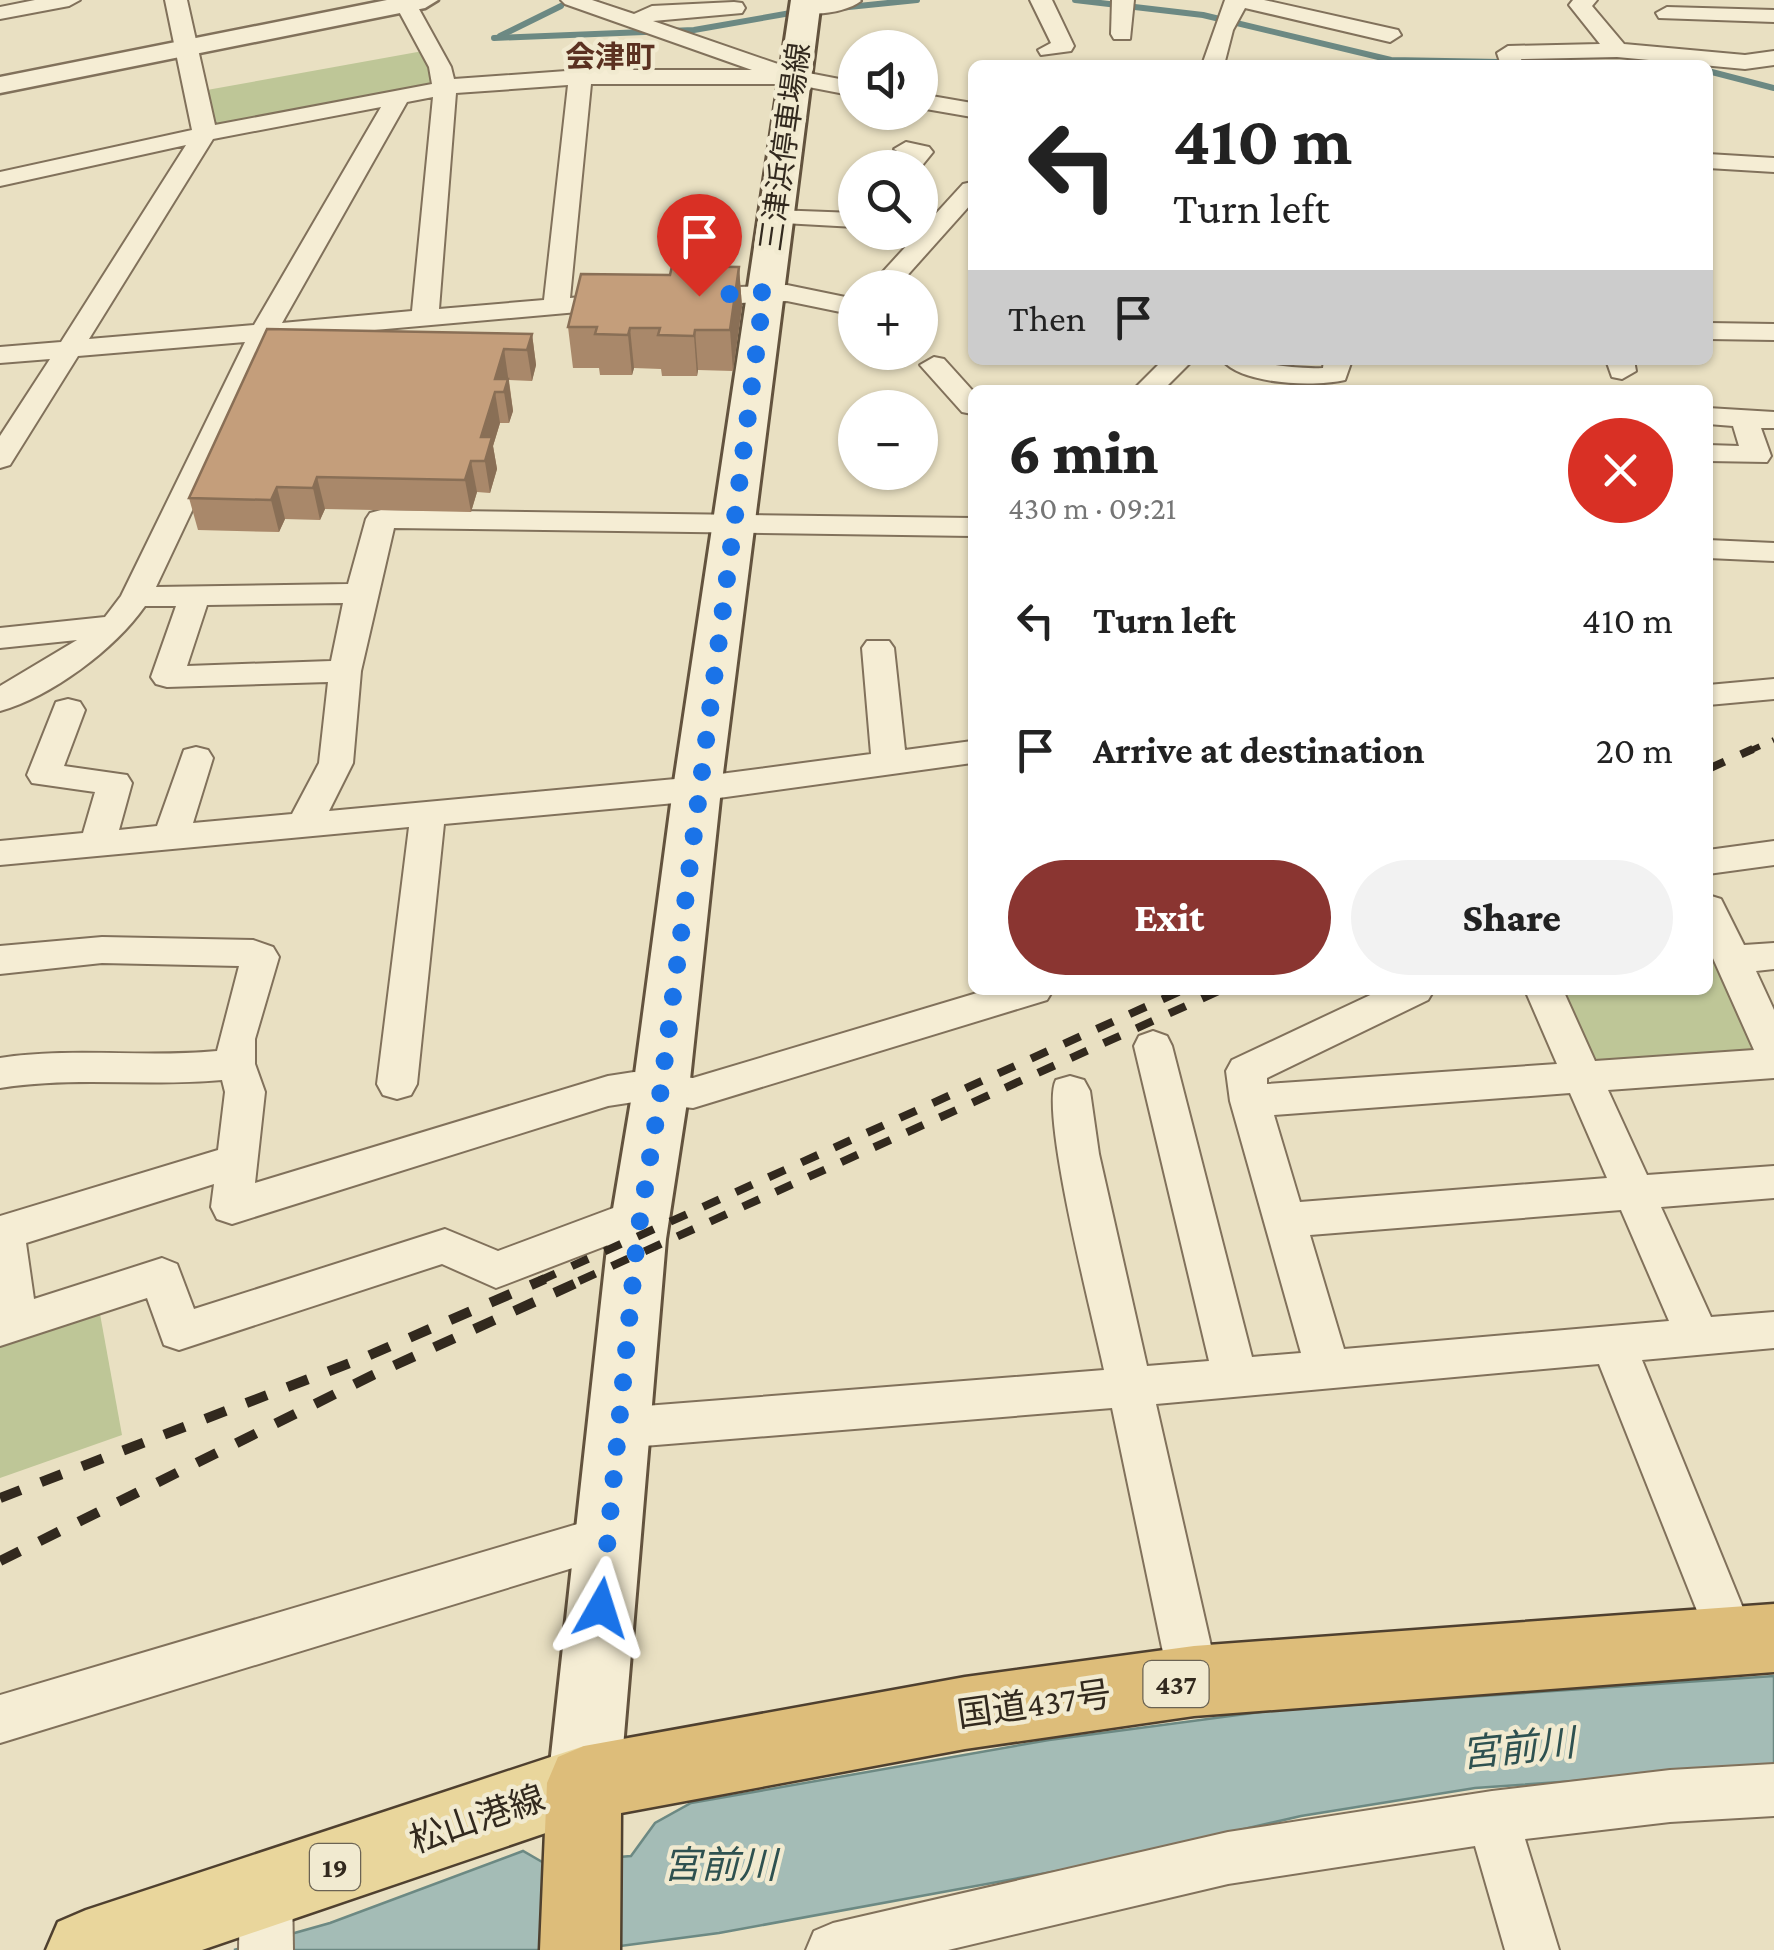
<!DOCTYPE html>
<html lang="en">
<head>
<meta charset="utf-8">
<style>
	:root { --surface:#fff; --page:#f2f2f2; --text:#222; --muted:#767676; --accent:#8a3531 }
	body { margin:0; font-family:"Crimson Pro","Noto Sans JP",serif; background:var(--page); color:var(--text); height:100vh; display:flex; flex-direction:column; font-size:38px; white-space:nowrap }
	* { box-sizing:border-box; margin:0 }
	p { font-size:32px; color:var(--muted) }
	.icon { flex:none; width:55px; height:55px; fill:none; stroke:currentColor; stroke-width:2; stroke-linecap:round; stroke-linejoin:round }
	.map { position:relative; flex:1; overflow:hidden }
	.side { position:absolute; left:968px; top:385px; width:745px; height:610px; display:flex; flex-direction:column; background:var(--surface); border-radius:15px; box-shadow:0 2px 8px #0004 }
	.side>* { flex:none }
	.hud { position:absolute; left:968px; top:60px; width:745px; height:305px; border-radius:15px; box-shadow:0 2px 8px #0004; background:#fff; color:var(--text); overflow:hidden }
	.controls { position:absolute; left:838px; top:30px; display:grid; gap:20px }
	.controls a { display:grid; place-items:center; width:100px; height:100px; border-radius:50%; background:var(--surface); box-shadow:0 2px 8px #0004; font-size:50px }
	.pin { position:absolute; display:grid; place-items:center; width:85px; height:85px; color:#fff; margin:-102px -42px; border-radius:50% 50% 50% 0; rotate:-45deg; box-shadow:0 0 10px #0007 }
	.pin .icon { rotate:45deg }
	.me { position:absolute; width:110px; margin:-55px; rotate:6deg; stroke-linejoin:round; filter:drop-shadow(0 0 8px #0008) }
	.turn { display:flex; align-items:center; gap:35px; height:210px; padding:0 40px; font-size:45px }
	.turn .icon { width:130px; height:130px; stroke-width:2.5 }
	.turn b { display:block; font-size:70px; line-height:85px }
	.then { display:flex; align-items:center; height:95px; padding:0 40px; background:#0003; gap:20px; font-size:38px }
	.round { display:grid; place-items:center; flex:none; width:105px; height:105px; border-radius:52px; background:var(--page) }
	.headline { display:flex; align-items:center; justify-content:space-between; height:170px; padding:0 40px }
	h1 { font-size:60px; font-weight:800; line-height:75px }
	.cta { display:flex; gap:20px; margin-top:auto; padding:20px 40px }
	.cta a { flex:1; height:115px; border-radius:60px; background:var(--accent); color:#fff; font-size:40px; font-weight:800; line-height:115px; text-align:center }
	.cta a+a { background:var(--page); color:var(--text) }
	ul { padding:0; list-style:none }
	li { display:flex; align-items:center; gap:30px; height:130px; padding:0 40px }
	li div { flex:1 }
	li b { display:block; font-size:38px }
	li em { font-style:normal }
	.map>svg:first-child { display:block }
</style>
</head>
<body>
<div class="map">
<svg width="1774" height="1950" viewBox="0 0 1774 1950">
	<rect width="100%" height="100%" fill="#e9e0c2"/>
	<g fill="#bec697">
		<polygon points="423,51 439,89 213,128 207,90"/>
		<polygon points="1708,928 1766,1057 1586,1070 1550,990 1708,990"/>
		<polygon points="98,1303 122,1435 0,1478 0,1336"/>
	</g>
	<polygon fill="#a4bcb6" stroke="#6c8983" stroke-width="2.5" points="1774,1676 1774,1767 1475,1788 1301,1816 1074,1868 719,1933 590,1950 234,1950 330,1923 523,1851 544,1863 631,1856 655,1823 691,1803 1049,1740 1276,1710"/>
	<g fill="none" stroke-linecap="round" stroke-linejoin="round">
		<g stroke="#6c8983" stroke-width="6">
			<polyline points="1075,0 1203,15 1391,60 1653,65"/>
			<polyline points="839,8 917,0"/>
			<polyline points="500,36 561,6"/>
			<polyline points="494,38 694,30 802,11"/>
			<polyline points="1708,71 1774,88"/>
		</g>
		<g stroke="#81715b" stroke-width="4">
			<g id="minor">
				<polygon points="35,0 80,0 69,6 0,19 0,7"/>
				<path d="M 165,0 L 187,0 L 215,125 L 432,84 L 429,67 L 395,4 L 398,0 L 414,0 L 451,67 L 454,79 L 580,70 L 752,70 L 565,4 L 561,0 L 592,0 L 634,14 L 652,6 L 734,2 L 742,3 L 745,8 L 742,13 L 653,21 L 798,71 L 855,82 L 855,96 L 793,84 L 591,84 L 570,298 L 625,293 L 638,301 L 634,307 L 273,339 L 156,587 L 348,584 L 366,519 L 370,513 L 381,510 L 972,518 L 972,536 L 394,528 L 361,671 L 353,763 L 329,811 L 697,777 L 871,754 L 862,648 L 867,641 L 889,641 L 894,648 L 905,750 L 972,741 L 972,763 L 697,801 L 444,824 L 417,1084 L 411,1095 L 397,1099 L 383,1095 L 377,1084 L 409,827 L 0,865 L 0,841 L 83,833 L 95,792 L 32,783 L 27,775 L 56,702 L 68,699 L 80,702 L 85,710 L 64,766 L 127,775 L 132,783 L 119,830 L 157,826 L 184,750 L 196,747 L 208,750 L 213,758 L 193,823 L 292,814 L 319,763 L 328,682 L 167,687 L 156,684 L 151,677 L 176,606 L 145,606 C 115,649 51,697 0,711 L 0,686 L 77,640 L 0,648 L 0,628 L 105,617 L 121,596 L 245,342 L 78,356 L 10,465 L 0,468 L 0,436 L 50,359 L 0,363 L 0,347 L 61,342 L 186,145 L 0,186 L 0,172 L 192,130 ZM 568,85 L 544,300 L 439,309 L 456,93 ZM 433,97 L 412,311 L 282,323 L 407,102 ZM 381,107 L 254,325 L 89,339 L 213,139 ZM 343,603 L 331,661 L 187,666 L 207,605 Z"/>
				<path d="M 816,0 L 860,0 L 861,1 C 847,12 808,19 794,8 L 797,3 Z"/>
				<polygon points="1030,0 1052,0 1074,46 1071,51 1041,55 1038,50 1051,43"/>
				<polygon points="1112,0 1134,0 1130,39 1114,39 1111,34"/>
				<polygon points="1225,0 1264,0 1398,30 1401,35 1390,42 1245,8 1233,30 1224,65 1202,65"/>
				<polygon points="1573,0 1597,0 1592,6 1624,44 1745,55 1774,51 1774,65 1745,69 1617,57 1521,59 1523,65 1501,65 1497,53 1508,46 1600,44 1569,5"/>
				<polygon points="1667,7 1774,10 1774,22 1659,18 1656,13"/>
				<polygon points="920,94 972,103 972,117 920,108"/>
				<polygon points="906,142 929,147 933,152 920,168 895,168 905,156 894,149"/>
				<polygon points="1708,154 1774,158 1774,172 1708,168"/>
				<polygon points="972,182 972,203 896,288 868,288 963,184"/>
				<polygon points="774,210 855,213 855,227 765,222 762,217"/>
				<polygon points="787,285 855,299 855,315 787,301 690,305 677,297 690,289"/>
				<polygon points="1708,323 1774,324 1774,340 1708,339"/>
				<polygon points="934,357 944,359 972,390 972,414 962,412 920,365"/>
				<polygon points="1163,360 1193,360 1163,390 1133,390"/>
				<path d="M 1222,360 C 1257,360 1289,370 1323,368 L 1324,360 L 1352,360 L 1345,380 C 1315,387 1243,385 1222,360 Z"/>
				<polygon points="1606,360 1634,360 1636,371 1622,379 1612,377"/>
				<polygon points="1708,408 1774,412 1774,428 1761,428 1771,456 1767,462 1708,461 1708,445 1739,446 1733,426 1708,424"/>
				<polygon points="1708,540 1774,543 1774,561 1708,558"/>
				<polygon points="1774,679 1774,699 1708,705 1708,685"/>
				<polygon points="1774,841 1774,865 1708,874 1708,850"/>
				<path d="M 1708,895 L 1721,899 L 1744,945 L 1774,943 L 1774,969 L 1756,971 L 1774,1010 L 1774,1078 L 1608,1090 L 1647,1175 L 1774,1166 L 1774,1198 L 1661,1207 L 1711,1317 L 1774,1312 L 1774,1348 L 1642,1360 L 1756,1640 L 1749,1656 L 1732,1663 L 1715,1656 L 1599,1364 L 1156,1404 L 1219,1681 L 1211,1698 L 1194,1705 L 1177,1698 L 1169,1681 L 1112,1408 L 619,1448 L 603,1442 L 596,1428 L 603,1414 L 619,1408 L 1104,1370 C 1094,1322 1039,1112 1056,1080 L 1070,1076 L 1084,1080 L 1090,1091 L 1099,1154 L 1147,1366 L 1209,1361 L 1134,1046 L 1139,1036 L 1153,1031 L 1167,1036 L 1172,1046 L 1252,1357 L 1301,1353 L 1230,1101 L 1226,1071 L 1232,1060 L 1381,990 L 1434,990 L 1428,1000 L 1267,1078 L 1267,1084 L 1557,1064 L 1525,990 L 1563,990 L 1595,1061 L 1754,1050 L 1708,947 ZM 1570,1093 L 1607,1178 L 1300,1202 L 1274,1115 ZM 1621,1210 L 1669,1321 L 1344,1349 L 1310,1235 Z"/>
				<path d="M 102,937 L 253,940 L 273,947 L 279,957 L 255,1039 L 255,1064 L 265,1092 L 255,1183 L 608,1076 L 634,1072 L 693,1078 L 987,990 L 1053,990 L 1047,1000 L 693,1108 L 634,1102 L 608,1106 L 232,1224 L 217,1219 L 211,1207 L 214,1184 L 26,1243 L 34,1299 L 162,1258 L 177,1264 L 194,1309 L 445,1229 L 498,1251 L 640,1198 L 655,1203 L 661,1215 L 655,1227 L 496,1288 L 442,1264 L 179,1350 L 164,1345 L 147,1298 L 0,1346 L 0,1216 L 218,1150 L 225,1092 L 222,1080 C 148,1087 73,1076 0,1088 L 0,1058 C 72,1047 144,1058 217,1051 L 239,966 L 102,963 L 0,974 L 0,946 Z"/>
				<polygon points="608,1515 625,1522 631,1537 625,1552 0,1743 0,1695"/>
				<polygon points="1774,1764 1774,1816 1670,1822 1525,1839 1559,1950 1505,1950 1475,1846 1228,1884 948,1950 806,1950 814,1931 833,1923 1228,1832 1492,1791 1670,1770"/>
				<polygon points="266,1864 285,1871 292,1890 293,1950 239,1950 240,1890 247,1871"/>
			</g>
		</g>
		<g stroke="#81715b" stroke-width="5">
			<polygon id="tertiary" points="387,0 438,0 425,8 0,93 0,77"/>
		</g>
		<g stroke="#63533e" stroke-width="6">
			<polygon id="secondary" points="791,0 821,0 721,789 689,1089 666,1239 620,1783 609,1808 584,1819 559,1808 548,1783 608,1239 633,1089 673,789"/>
		</g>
		<g stroke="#4f402f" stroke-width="5">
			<polygon id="primary" points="584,1746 610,1757 621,1783 610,1809 584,1820 202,1950 46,1950 58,1922 86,1910"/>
		</g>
		<g stroke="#4f402f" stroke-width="5">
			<polygon id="trunk" points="1774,1604 1774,1672 1194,1716 965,1749 621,1813 620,1950 540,1950 547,1783 558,1757 584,1746 965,1677 1194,1646"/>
		</g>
		<use href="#minor" fill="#f5edd4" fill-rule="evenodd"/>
		<use href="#tertiary" fill="#f5edd4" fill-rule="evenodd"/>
		<use href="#secondary" fill="#f5edd4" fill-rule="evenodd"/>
		<use href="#primary" fill="#e9d69c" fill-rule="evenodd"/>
		<use href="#trunk" fill="#ddbd7a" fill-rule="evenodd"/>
		<polyline stroke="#32291e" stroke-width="6" stroke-dasharray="14 14" stroke-linecap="butt" points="1747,752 1774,740"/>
		<g stroke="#32291e" stroke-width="8" stroke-dasharray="18 18" stroke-linecap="butt">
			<polyline points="1708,769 1753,749"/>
			<polyline points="539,1281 1183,990"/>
			<polyline points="579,1281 1221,990"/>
		</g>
		<g stroke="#32291e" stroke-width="10" stroke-dasharray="22 22" stroke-linecap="butt">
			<polyline points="0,1498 363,1358 545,1279"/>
			<polyline points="0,1561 373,1375 585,1279"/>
		</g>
	</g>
	<g fill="#a9886a">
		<polygon points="739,267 742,307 733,371 698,370 697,376 662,376 661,369 634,368 632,375 600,375 599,368 573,368 568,327 670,275"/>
		<polygon points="532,334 536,365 532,381 509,380 513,411 509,423 500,423 493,446 497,469 490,493 477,492 471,512 325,509 320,520 285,519 279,532 198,530 189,498"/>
	</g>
	<g fill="#896f56">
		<polygon points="739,267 742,307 733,371 730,330"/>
		<polygon points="630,328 634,368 632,375 628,335"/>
		<polygon points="695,330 698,370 697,376 694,336"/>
		<polygon points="532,334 536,365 532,381 527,350"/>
		<polygon points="504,349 513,411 509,423 504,392 495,379"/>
		<polygon points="495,392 500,423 493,446 497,469 490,493 481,437"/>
		<polygon points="471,461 477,492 471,512 465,480"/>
		<polygon points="317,477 325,509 320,520 313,488"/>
		<polygon points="277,487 285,519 279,532 271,500"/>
	</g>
	<g fill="#c49e7b" stroke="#896f56" stroke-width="2.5">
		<polygon points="672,266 739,267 730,330 695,330 694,336 658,335 660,328 630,328 628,335 595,334 597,327 568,327 581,274 670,275"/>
		<polygon points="267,329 532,334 527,350 504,349 495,379 508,379 504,392 495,392 481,437 492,437 485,461 471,461 465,480 317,477 313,488 277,487 271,500 189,498"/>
	</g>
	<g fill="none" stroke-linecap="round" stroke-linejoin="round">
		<polyline stroke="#1a73e8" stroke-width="18" stroke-dasharray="0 32.4" points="601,1608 637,1239 661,1089 764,292 699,296"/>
	</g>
	<g text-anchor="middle" stroke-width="9" stroke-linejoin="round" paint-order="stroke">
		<g fill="#f1ead0" stroke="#6b6353" stroke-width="2.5">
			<rect x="1143.5" y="1661" width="65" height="46" rx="8"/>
			<rect x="310" y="1844" width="50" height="46" rx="8"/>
		</g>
		<g font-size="28" font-weight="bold" fill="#32291e">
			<text x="1176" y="1694">437</text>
			<text x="335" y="1877">19</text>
		</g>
		<g font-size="30" font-weight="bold" fill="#5b3121" stroke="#f1ead0">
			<text x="610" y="67">会津町</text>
		</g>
		<g font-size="30" fill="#32291e" stroke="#f1ead0">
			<text transform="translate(785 147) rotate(-82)" y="10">三津浜停車場線</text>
		</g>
		<g font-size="35" fill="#32291e" stroke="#f1ead0">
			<text transform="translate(1034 1704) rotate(-8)" y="12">国道437号</text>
			<text transform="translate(477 1819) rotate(-19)" y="12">松山港線</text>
		</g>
		<g font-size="38" font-style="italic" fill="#2e5150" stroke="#f1ead0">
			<text transform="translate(1518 1748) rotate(-6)" y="13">宮前川</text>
			<text x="720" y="1878">宮前川</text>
		</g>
	</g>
</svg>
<div class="controls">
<a><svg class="icon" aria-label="sound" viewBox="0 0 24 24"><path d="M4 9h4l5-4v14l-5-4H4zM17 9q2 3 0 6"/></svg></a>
<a><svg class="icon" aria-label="search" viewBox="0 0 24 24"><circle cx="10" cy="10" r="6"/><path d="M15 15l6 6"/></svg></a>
<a>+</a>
<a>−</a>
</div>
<div class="pin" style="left:699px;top:296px;background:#d93025"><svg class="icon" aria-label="arrive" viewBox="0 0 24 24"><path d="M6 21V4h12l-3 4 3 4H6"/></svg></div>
<svg class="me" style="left:601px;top:1608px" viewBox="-20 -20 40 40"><path d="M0-17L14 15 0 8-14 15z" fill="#1a73e8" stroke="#fff" stroke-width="4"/></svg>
<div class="hud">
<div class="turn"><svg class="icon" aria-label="left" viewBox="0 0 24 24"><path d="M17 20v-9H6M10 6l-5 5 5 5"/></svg><div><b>410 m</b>Turn left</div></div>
<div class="then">Then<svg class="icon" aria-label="arrive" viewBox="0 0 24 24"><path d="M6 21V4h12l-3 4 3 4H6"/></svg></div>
</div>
<section class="side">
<div class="headline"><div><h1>6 min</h1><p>430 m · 09:21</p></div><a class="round" style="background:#d93025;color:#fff"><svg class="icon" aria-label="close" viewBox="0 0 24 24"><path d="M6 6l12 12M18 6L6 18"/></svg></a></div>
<ul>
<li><svg class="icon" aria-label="left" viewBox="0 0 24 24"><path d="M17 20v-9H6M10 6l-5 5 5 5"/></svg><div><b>Turn left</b></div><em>410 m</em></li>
<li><svg class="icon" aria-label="arrive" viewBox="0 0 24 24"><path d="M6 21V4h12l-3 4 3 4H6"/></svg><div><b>Arrive at destination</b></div><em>20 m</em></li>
</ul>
<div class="cta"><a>Exit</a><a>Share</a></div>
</section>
</div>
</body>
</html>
